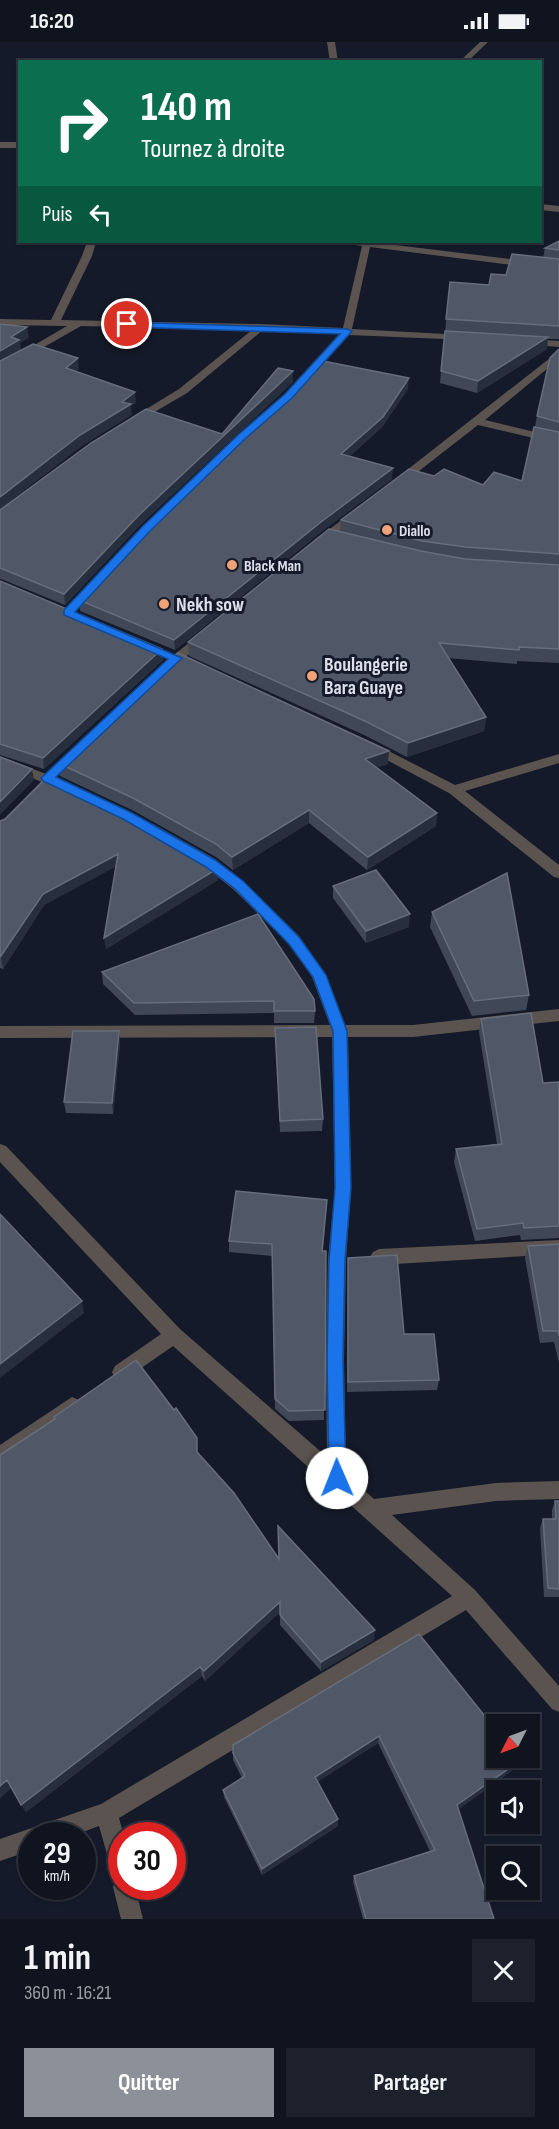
<!DOCTYPE html>
<html lang="fr">
<head>
<meta charset="utf-8">
<style>
	:root { --surface:#0f141f; --page:#1d212c; --text:#f1f3f6; --muted:#9b9ea4; --line:#2f333d; --accent:#8c9099 }
	body { margin:0; font-family:"Sofia Sans Condensed",sans-serif; background:var(--page); color:var(--text); height:100vh; display:flex; flex-direction:column; font-size:22px; white-space:nowrap }
	* { box-sizing:border-box; margin:0 }
	p { font-size:20px; color:var(--muted) }
	.icon { flex:none; width:33px; height:33px; fill:none; stroke:currentColor; stroke-width:2; stroke-linecap:round; stroke-linejoin:round }
	.map { position:relative; height:1877px; overflow:hidden }
	.details { display:flex; flex-direction:column; background:var(--surface); flex:1 }
	.details>* { flex:none }
	.banner { position:absolute; left:18px; top:18px; width:524px; height:183px; border-radius:0px; box-shadow:0 2px 4px #0004,0 0 0 2px var(--line); background:#0b6e4f; color:#fff; overflow:hidden }
	.needle { width:39px; rotate:228deg }
	.buttons { position:absolute; left:486px; top:1672px; display:grid; gap:12px }
	.buttons a { display:grid; place-items:center; width:54px; height:54px; border-radius:0px; background:var(--surface); box-shadow:0 2px 4px #0004,0 0 0 2px var(--line); font-size:30px }
	.speed { position:absolute; left:18px; top:1780px; display:flex; gap:12px; font-size:30px; font-weight:700; text-align:center }
	.speed>* { display:grid; place-content:center; width:78px; height:78px; border-radius:50%; background:var(--surface); box-shadow:0 2px 4px #0004,0 0 0 2px var(--line); line-height:1 }
	.speed small { font-size:15px; font-weight:400 }
	.speed .limit { border:9px solid #d22; background:#fff; color:#111 }
	.pin { position:absolute; display:grid; place-items:center; width:51px; height:51px; color:#fff; margin:-26px; border:3px solid #fff; border-radius:50%; box-shadow:0 2px 6px #0007 }
	.me { position:absolute; width:66px; margin:-33px; rotate:359deg; stroke-linejoin:round; filter:drop-shadow(0 0 4px #0008) }
	.turn { display:flex; align-items:center; gap:21px; height:126px; padding:0 24px; font-size:27px }
	.turn .icon { width:78px; height:78px; stroke-width:2.5 }
	.turn b { display:block; font-size:42px; line-height:51px }
	.then { display:flex; align-items:center; height:57px; padding:0 24px; background:#0003; gap:12px; font-size:22px }
	.round { display:grid; place-items:center; flex:none; width:63px; height:63px; border-radius:0px; background:var(--page) }
	.overview { display:flex; align-items:center; justify-content:space-between; height:102px; padding:0 24px }
	h1 { font-size:36px; font-weight:700; line-height:45px }
	.action { display:flex; gap:12px; margin-top:auto; padding:12px 24px }
	.action a { flex:1; height:69px; border-radius:0px; background:var(--accent); color:#fff; font-size:24px; font-weight:700; line-height:69px; text-align:center }
	.action a+a { background:var(--page); color:var(--text) }
	.status { display:flex; justify-content:space-between; align-items:center; height:42px; padding:0 30px; background:var(--surface); direction:ltr }
	.status svg { height:16px; fill:currentColor }
	.map>svg:first-child { display:block }
</style>
</head>
<body>
<div class="status"><b>16:20</b><svg viewBox="0 0 49 12"><path d="M0 12V9h3v3zM5 12V6h3v6zM10 12V3h3v9zM15 12V0h3v12zM26 1h20v11H26zM47 4h2v5h-2z"/></svg></div>
<div class="map">
<svg width="559" height="1877" viewBox="0 0 559 1877">
	<rect width="100%" height="100%" fill="#141a29"/>
	<g fill="none" stroke-linecap="round" stroke-linejoin="round">
		<g fill="#5b534f" fill-rule="evenodd">
			<polygon points="327,0 335,0 338,20 330,20"/>
			<polygon points="480,0 488,0 467,20 459,20"/>
			<rect x="0" y="100" width="20" height="6"/>
			<polygon points="540,162 559,164 559,170 540,168"/>
			<polygon points="87,200 96,200 92,214 61,278 261,282 343,286 362,204 348,202 347,200 371,200 559,223 559,229 370,205 352,287 465,293 470,296 468,298 349,293 298,350 290,350 290,346 339,292 263,288 187,351 134,382 130,381 130,377 179,347 252,288 81,284 0,330 0,323 67,284 0,283 0,277 51,278 82,214"/>
			<polygon points="528,297 559,299 559,305 524,302 524,298"/>
			<polygon points="559,309 559,317 485,378 559,396 559,402 478,383 401,443 393,443 393,439"/>
			<polygon points="356,468 362,471 360,473 322,502 314,502 314,498"/>
			<polygon points="108,523 112,525 112,529 72,574 64,574 64,568 104,525"/>
			<polygon points="204,589 208,590 208,596 169,629 161,629 159,626 161,623"/>
			<polygon points="371,700 455,743 559,712 559,721 465,749 559,823 559,836 554,835 449,751 366,707 364,704"/>
			<polygon points="0,714 69,741 71,744 64,749 59,747 0,723"/>
			<polygon points="153,782 215,817 243,839 299,894 326,933 345,983 413,983 559,967 559,979 413,995 348,995 351,1147 346,1218 344,1317 346,1432 374,1457 496,1441 559,1439 559,1457 496,1459 392,1473 475,1548 559,1644 559,1670 552,1667 466,1568 119,1776 124,1794 122,1794 122,1845 135,1845 143,1877 121,1877 113,1845 115,1840 99,1784 72,1794 32,1794 32,1808 0,1819 0,1797 101,1762 452,1554 173,1304 127,1336 121,1338 115,1336 112,1330 115,1324 161,1292 0,1120 0,1102 6,1104 180,1287 327,1415 326,1317 328,1218 335,1147 332,995 0,996 0,984 330,983 312,935 289,902 233,847 205,825 148,790 146,787 148,784"/>
			<polygon points="559,1198 559,1212 379,1223 373,1220 370,1215 373,1210 379,1207"/>
			<polygon points="72,1355 79,1358 81,1364 79,1370 0,1423 0,1403"/>
		</g>
	</g>
	<g fill="#404757">
		<polygon points="559,199 559,297 548,297 547,307 477,351 440,341 450,240 489,243 506,233 543,216 545,206"/>
		<polygon points="559,307 559,621 517,619 517,622 448,616 486,675 484,689 407,715 364,693 189,614 188,600 340,489 341,478 434,434 483,443 522,439 535,385 537,374"/>
		<polygon points="293,340 140,483 65,563 1,537 0,537 0,468 222,392"/>
		<polygon points="408,347 382,385 350,414 392,437 321,490 175,608 80,569 79,558"/>
		<polygon points="0,539 162,607 163,618 44,727 0,713"/>
		<polygon points="58,721 388,722 376,725 437,771 436,784 367,828 309,781 233,828 216,815 134,769 60,734"/>
		<polygon points="0,779 218,838 106,907 116,824 44,863 3,927 0,926"/>
		<polygon points="333,844 409,885 366,901 333,856"/>
		<polygon points="432,870 529,953 526,968 472,974 430,885"/>
		<polygon points="258,872 315,969 314,981 274,981 274,971 135,973 103,942 102,930"/>
		<polygon points="481,977 543,1041 559,1040 559,1196 521,1198 520,1193 475,1199 454,1120 456,1107 497,1102 479,990"/>
		<polygon points="275,986 323,1077 322,1089 280,1090"/>
		<polygon points="119,989 120,1001 113,1072 66,1071 64,1060"/>
		<polygon points="326,1169 323,1209 324,1378 289,1379 275,1367 272,1214 229,1210 229,1199"/>
		<polygon points="559,1202 559,1321 554,1300 540,1301 525,1216 528,1204"/>
		<polygon points="348,1216 439,1338 437,1348 347,1350"/>
		<polygon points="54,1375 198,1411 278,1517 374,1598 321,1629 280,1583 280,1570 205,1639 202,1634 26,1770 11,1746 0,1756 0,1413 55,1377"/>
		<polygon points="555,1459 559,1459 559,1566 559,1555 544,1555 540,1486 543,1477 552,1477 552,1468"/>
		<polygon points="419,1592 521,1718 517,1725 458,1767 494,1877 363,1877 353,1840 354,1834 430,1809 378,1701 317,1740 338,1784 262,1833 224,1755 223,1748 242,1736 233,1718 233,1711"/>
	</g>
	<g fill="#272e3e">
		<polygon points="27,285 29,296 20,301 21,308 0,320 0,309 11,295"/>
		<polygon points="548,295 547,307 477,351 478,339"/>
		<polygon points="78,316 79,327 67,336 66,326"/>
		<polygon points="293,329 293,340 140,483 65,563 64,552 140,472"/>
		<polygon points="409,336 408,347 382,385 340,423 341,412"/>
		<polygon points="135,350 136,361 131,364 132,373 82,404 0,467 0,455"/>
		<polygon points="393,426 392,437 321,490 175,608 174,598 321,480"/>
		<polygon points="162,607 163,618 44,727 43,716"/>
		<polygon points="486,675 484,689 407,715 408,701"/>
		<polygon points="389,709 388,722 364,730 365,717"/>
		<polygon points="32,727 34,738 0,773 0,760"/>
		<polygon points="309,768 309,781 233,828 232,815"/>
		<polygon points="437,771 436,784 367,828 368,815"/>
		<polygon points="118,812 119,823 44,863 3,927 1,916 43,852"/>
		<polygon points="217,827 218,838 106,907 104,896"/>
		<polygon points="410,872 409,885 366,901 366,889"/>
		<polygon points="119,989 120,1001 113,1072 112,1061"/>
		<polygon points="82,1259 84,1271 0,1336 0,1322"/>
		<polygon points="280,1560 280,1570 205,1639 204,1629"/>
		<polygon points="375,1588 374,1598 321,1629 321,1620"/>
		<polygon points="200,1625 202,1634 26,1770 21,1763"/>
		<polygon points="379,1694 378,1701 314,1742 315,1735"/>
		<polygon points="521,1718 517,1725 455,1770 457,1763"/>
		<polygon points="7,1738 11,1746 0,1756 0,1744"/>
		<polygon points="338,1777 338,1784 262,1833 262,1827"/>
	</g>
	<g fill="#505867" stroke="#666d7b" stroke-width="1.5">
		<polygon points="559,199 559,208 545,206"/>
		<polygon points="512,212 559,217 559,284 446,277 450,240 489,243 491,232 506,233"/>
		<polygon points="0,282 27,285 11,295 19,298 0,309"/>
		<polygon points="445,289 548,295 478,339 441,329"/>
		<polygon points="33,302 78,316 66,326 135,350 122,360 131,362 80,393 0,455 0,319"/>
		<polygon points="559,307 559,380 537,374 550,316"/>
		<polygon points="323,319 409,336 383,375 341,412 393,426 321,480 174,598 79,558 151,480 307,333 312,334"/>
		<polygon points="278,326 293,329 140,472 64,552 0,526 0,468 91,401 146,367 222,392"/>
		<polygon points="534,385 559,390 559,512 466,505 422,499 341,478 409,427 434,434 444,427 483,443 494,430 522,439"/>
		<polygon points="329,487 421,509 465,517 559,523 559,607 519,605 519,608 439,601 486,675 408,701 365,679 188,600"/>
		<polygon points="0,539 162,607 43,716 0,702"/>
		<polygon points="178,611 389,709 365,717 437,771 368,815 309,768 232,815 216,802 133,756 58,721"/>
		<polygon points="0,715 32,727 0,760"/>
		<polygon points="48,734 121,768 203,816 217,827 104,896 118,812 43,852 0,915 0,779 5,777"/>
		<polygon points="376,828 410,872 366,889 333,844"/>
		<polygon points="507,831 529,953 474,959 432,870"/>
		<polygon points="258,872 314,957 315,969 274,969 274,959 134,961 102,930"/>
		<polygon points="531,971 543,1041 559,1040 559,1184 524,1186 523,1181 477,1187 456,1107 502,1102 481,977"/>
		<polygon points="316,985 323,1077 280,1079 275,986"/>
		<polygon points="73,989 119,989 112,1061 64,1060"/>
		<polygon points="236,1149 327,1158 322,1209 326,1209 325,1368 289,1369 275,1357 272,1202 229,1199"/>
		<polygon points="0,1172 82,1259 0,1322"/>
		<polygon points="559,1202 559,1294 558,1289 543,1289 528,1204"/>
		<polygon points="397,1213 404,1292 434,1292 439,1338 348,1340 348,1216"/>
		<polygon points="136,1318 174,1368 176,1366 197,1396 197,1410 234,1451 279,1517 278,1484 375,1588 321,1620 280,1573 280,1560 204,1629 200,1625 21,1763 7,1738 0,1744 0,1413 55,1377 54,1375"/>
		<polygon points="555,1459 559,1459 559,1547 548,1546 543,1477 556,1477"/>
		<polygon points="419,1592 496,1688 496,1716 519,1716 521,1718 457,1763 494,1877 366,1877 354,1834 435,1808 379,1694 315,1735 338,1777 262,1827 223,1748 245,1734 233,1711 233,1703"/>
	</g>
	<polygon fill="#1a73e8" stroke="#114b97" stroke-width="1.5" points="124,280 347,287 352,289 292,356 246,396 149,490 75,570 182,616 56,735 132,771 215,818 243,839 299,895 326,933 347,989 351,1146 345,1218 343,1317 346,1436 343,1442 337,1444 331,1442 329,1436 327,1317 329,1218 335,1146 333,989 313,935 289,902 234,846 206,825 123,777 43,739 41,736 168,617 64,573 64,568 142,485 239,392 285,352 340,292 127,285 122,282"/>
	<g fill="#efa376" stroke="#141a29" stroke-width="2">
		<circle cx="387" cy="488" r="6"/>
		<circle cx="232" cy="523" r="6"/>
		<circle cx="164" cy="562" r="6"/>
		<circle cx="312" cy="634" r="6"/>
	</g>
	<g text-anchor="middle" stroke-width="6" stroke-linejoin="round" paint-order="stroke">
		<g font-size="16" font-weight="bold" fill="#dbe0ea" stroke="#141a29" text-anchor="start">
			<text x="399" y="494">Diallo</text>
			<text x="244" y="529">Black Man</text>
		</g>
		<g font-size="20" font-weight="bold" fill="#dbe0ea" stroke="#141a29" text-anchor="start">
			<text x="176" y="569">Nekh sow</text>
			<text x="324" y="629">Boulangerie<tspan x="324" dy="23">Bara Guaye</tspan></text>
		</g>
	</g>
</svg>
<div class="buttons">
<a><svg class="needle" viewBox="-14 -14 28 28"><path d="M0-13l5 13h-10z" fill="#e53935"/><path d="M0 13l5-13h-10z" fill="#9b9ea4"/></svg></a>
<a><svg class="icon" aria-label="sound" viewBox="0 0 24 24"><path d="M4 9h4l5-4v14l-5-4H4zM17 9q2 3 0 6"/></svg></a>
<a><svg class="icon" aria-label="search" viewBox="0 0 24 24"><circle cx="10" cy="10" r="6"/><path d="M15 15l6 6"/></svg></a>
</div>
<div class="speed"><div>29<small>km/h</small></div><div class="limit">30</div></div>
<div class="pin" style="left:127px;top:282px;background:#d93025"><svg class="icon" aria-label="arrive" viewBox="0 0 24 24"><path d="M6 21V4h12l-3 4 3 4H6"/></svg></div>
<svg class="me" style="left:337px;top:1436px" viewBox="-20 -20 40 40"><circle r="19" fill="#fff"/><path d="M0-13L10 11 0 6-10 11z" fill="#1a73e8"/></svg>
<div class="banner">
<div class="turn"><svg class="icon" aria-label="right" viewBox="0 0 24 24"><path d="M7 20v-9h11M14 6l5 5-5 5"/></svg><div><b>140 m</b>Tournez à droite</div></div>
<div class="then">Puis<svg class="icon" aria-label="left" viewBox="0 0 24 24"><path d="M17 20v-9H6M10 6l-5 5 5 5"/></svg></div>
</div>
</div>
<section class="details">
<div class="overview"><div><h1>1 min</h1><p>360 m · 16:21</p></div><a class="round"><svg class="icon" aria-label="close" viewBox="0 0 24 24"><path d="M6 6l12 12M18 6L6 18"/></svg></a></div>
<div class="action"><a>Quitter</a><a>Partager</a></div>
</section>
</body>
</html>
